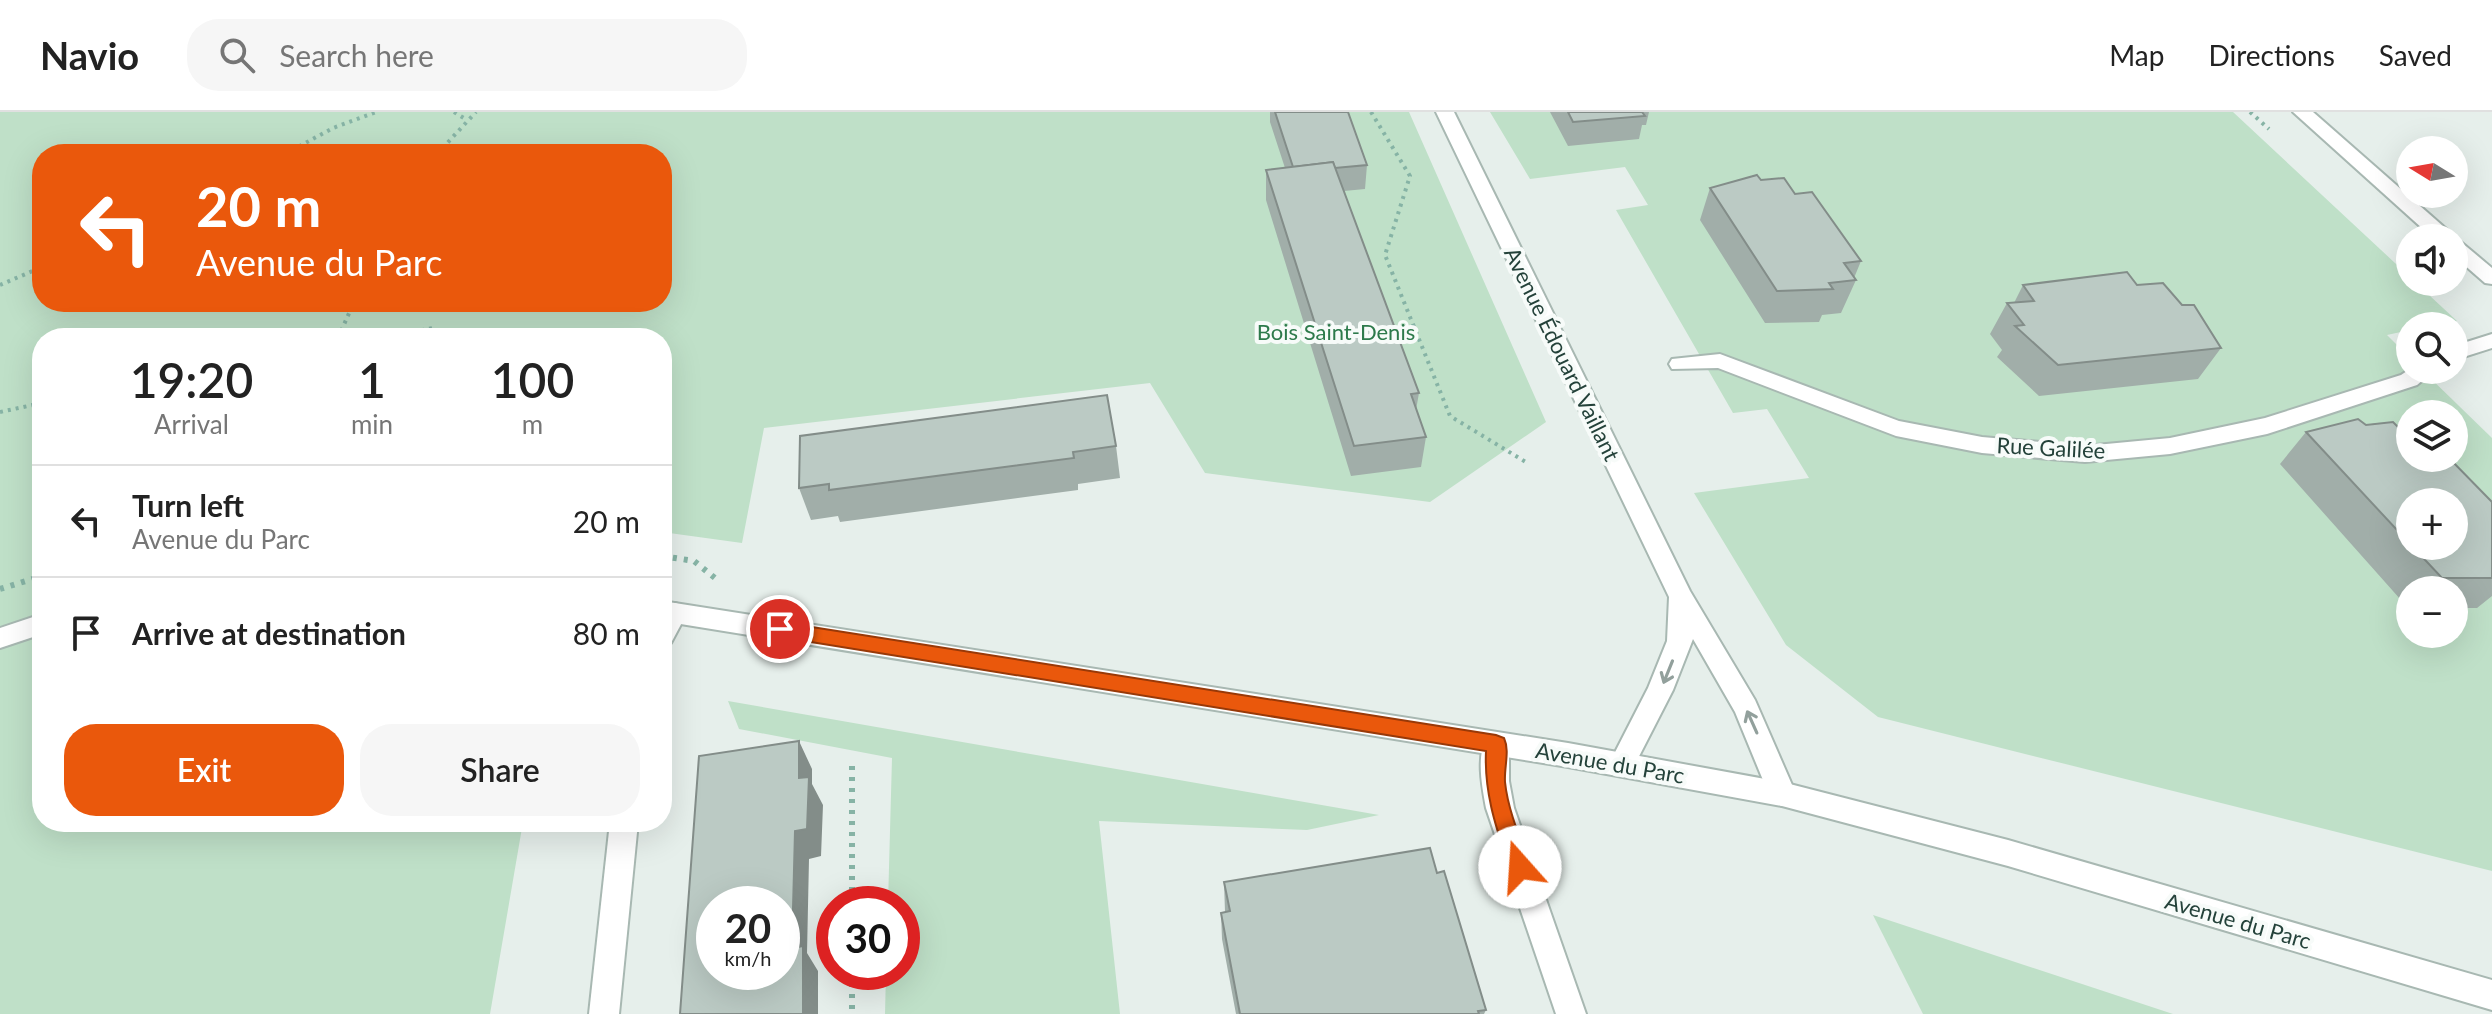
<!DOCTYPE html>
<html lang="en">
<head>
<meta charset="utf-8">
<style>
	:root { --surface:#fff; --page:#f6f6f6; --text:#222; --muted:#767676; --line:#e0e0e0; --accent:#ea580c }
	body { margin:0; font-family:Lato,sans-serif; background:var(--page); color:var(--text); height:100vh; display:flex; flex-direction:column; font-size:30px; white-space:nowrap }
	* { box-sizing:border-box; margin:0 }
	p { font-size:26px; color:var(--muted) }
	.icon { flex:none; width:44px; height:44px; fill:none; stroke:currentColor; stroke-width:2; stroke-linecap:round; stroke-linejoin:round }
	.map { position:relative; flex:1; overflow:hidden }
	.sheet { position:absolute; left:32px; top:216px; width:640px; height:504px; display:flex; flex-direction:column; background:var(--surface); border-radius:32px; box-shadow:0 8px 32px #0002 }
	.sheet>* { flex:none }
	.hud { position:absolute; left:32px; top:32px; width:640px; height:168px; border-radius:32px; box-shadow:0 8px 32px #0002; background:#ea580c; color:#fff; overflow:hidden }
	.needle { width:52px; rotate:281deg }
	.tools { position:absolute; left:2396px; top:24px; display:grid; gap:16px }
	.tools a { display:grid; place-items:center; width:72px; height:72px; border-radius:50%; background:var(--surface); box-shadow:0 8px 32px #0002; font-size:40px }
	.speed { position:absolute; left:696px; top:774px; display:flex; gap:16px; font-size:40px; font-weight:700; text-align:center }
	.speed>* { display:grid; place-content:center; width:104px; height:104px; border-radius:50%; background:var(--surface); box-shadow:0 8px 32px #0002; line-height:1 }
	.speed small { font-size:20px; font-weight:400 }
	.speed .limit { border:12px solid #d22; background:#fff; color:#111 }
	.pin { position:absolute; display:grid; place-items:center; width:68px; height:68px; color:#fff; margin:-34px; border:4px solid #fff; border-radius:50%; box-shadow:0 2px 8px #0007 }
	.me { position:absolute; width:88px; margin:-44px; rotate:341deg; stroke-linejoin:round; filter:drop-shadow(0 0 6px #0008) }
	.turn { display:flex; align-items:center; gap:28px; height:168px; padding:0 32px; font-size:36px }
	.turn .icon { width:104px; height:104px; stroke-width:2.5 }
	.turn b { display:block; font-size:56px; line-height:68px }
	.eta { display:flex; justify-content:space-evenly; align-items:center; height:136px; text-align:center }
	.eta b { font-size:48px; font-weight:600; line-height:56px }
	.button { display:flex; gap:16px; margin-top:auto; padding:16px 32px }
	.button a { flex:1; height:92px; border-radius:32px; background:var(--accent); color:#fff; font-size:32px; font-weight:600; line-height:92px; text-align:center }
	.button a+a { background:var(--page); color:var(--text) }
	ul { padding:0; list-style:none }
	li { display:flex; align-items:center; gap:24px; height:112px; padding:0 32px; border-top:2px solid var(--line) }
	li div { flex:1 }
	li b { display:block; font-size:30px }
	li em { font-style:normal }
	header { display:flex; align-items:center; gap:48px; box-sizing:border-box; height:112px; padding:0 40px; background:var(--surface); border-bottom:2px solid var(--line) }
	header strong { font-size:38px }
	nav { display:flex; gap:44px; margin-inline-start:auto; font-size:28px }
	.search { width:560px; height:72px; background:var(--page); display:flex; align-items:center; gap:20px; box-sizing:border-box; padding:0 28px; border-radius:32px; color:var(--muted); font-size:30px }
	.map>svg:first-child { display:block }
</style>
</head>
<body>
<header>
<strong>Navio</strong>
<div class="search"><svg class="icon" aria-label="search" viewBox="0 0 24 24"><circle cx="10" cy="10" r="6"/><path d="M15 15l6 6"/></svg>Search here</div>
<nav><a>Map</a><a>Directions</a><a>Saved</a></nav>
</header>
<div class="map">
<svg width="2492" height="902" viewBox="0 0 2492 902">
	<rect width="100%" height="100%" fill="#e6efeb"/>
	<g fill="#bfe0c8" fill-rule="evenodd">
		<path d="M 0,0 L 1409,0 L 1546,310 L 1430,390 L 1205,361 L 1150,271 L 764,316 L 742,431 L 662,420 L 662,226 L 42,226 L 42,710 L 523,710 L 490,902 L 0,902 ZM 42,42 L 662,42 L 662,190 L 42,190 Z"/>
		<path d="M 1490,0 L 2233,0 L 2410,165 L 2410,170 L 2415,170 L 2457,209 L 2410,214 L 2410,218 L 2387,223 L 2410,246 L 2410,258 L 2422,258 L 2492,326 L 2492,759 L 1878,605 L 1786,533 L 1694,381 L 1809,366 L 1767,297 L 1733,301 L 1616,98 L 1648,93 L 1625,55 L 1530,67 ZM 2410,302 L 2454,302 L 2454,346 L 2410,346 ZM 2410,390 L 2454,390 L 2454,434 L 2410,434 ZM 2410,478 L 2454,478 L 2454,522 L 2410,522 Z"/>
		<polygon points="728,589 1379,703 1307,718 1099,709 1120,902 885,902 886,860 902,860 902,792 888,792 892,646 739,617"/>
		<polygon points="1873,803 2173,902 1923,902"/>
	</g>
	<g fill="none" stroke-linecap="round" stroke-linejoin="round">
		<g stroke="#a8b8b2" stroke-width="4">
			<g id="minor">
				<polygon points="1436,0 1454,0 1690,479 1755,588 1796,682 1792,690 1782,694 1772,690 1735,600 1693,527 1673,578 1631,660 1622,664 1613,660 1609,652 1648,576 1667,529 1669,485"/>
				<polygon points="2492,222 2492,236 2454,248 2454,234"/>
				<polygon points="1720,242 1899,309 1982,325 2085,334 2170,326 2265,306 2401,263 2410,257 2435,258 2417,273 2267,322 2170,342 2085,350 1982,341 1896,324 1718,256 1672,257 1669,252 1672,247"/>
				<polygon points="675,491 684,494 687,501 671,531 662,534 662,501 666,494"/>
				<path d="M 1496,621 L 1505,624 L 1509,632 L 1509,669 L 1514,696 L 1586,902 L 1556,902 L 1486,696 C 1482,674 1476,645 1487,624 Z"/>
				<polygon points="610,710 638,710 619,902 589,902"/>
			</g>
		</g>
		<g stroke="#a8b8b2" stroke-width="4">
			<g id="tertiary">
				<polygon points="2293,0 2313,0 2452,122 2455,126 2454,127 2433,126"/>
				<polygon points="2454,128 2461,130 2492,156 2492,172 2485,171 2454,144"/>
				<polygon points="662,489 1568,631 1782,670 2008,728 2492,868 2492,898 2008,754 1782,694 1568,655 662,509"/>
				<polygon points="42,502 42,522 0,536 0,516"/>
			</g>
		</g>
		<g stroke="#86b3a5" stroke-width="4" stroke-dasharray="3 5" stroke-linecap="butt">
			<polyline points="454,0 467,8"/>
			<polyline points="1371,0 1410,64 1385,143 1450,304 1529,352"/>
			<polyline points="2250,0 2269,17"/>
			<polyline points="285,42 333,16 376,0"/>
			<polyline points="437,42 476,0"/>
			<polyline points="0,173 42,155"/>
			<polyline points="338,226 354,190"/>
			<polyline points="382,226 433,216"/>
			<polyline points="0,300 42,291"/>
		</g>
		<g stroke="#86b3a5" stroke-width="6" stroke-dasharray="4 7" stroke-linecap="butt">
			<polyline points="662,444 694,449 715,466"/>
			<polyline points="0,477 42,464"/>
			<polyline points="852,654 852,792"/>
			<polyline points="852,860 852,902"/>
		</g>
		<use href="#minor" fill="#fff" fill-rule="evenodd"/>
		<use href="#tertiary" fill="#fff" fill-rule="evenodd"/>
	</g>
	<g fill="#a1aea9" fill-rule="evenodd">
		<polygon points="1270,0 1348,0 1367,53 1365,77 1344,79 1419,281 1416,298 1426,325 1421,355 1351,364 1266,88 1266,58 1285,56 1270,10"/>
		<polygon points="1550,0 1649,0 1646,13 1642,13 1639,27 1568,34"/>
		<polygon points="1710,76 1795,82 1861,149 1854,166 1856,168 1841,201 1822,203 1819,210 1765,211 1700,108"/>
		<polygon points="2023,173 2182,193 2221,236 2198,267 2039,284 1997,245 2002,238 1990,222 2007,191 2014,191"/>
		<path d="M 2358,307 L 2366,313 L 2393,310 L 2410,327 L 2410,346 L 2449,346 L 2492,390 L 2492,466 L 2482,466 L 2492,466 L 2492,484 L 2477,496 L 2454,496 L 2454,478 L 2410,478 L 2410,497 L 2409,497 L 2280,352 L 2306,320 ZM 2410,390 L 2454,390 L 2454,434 L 2410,434 Z"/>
		<polygon points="1116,334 1120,366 1078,372 1078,378 840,410 838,404 811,408 799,376"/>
		<polygon points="1437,761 1486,898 1484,902 1236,902 1222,827 1221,801 1225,800 1224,770"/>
	</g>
	<polygon fill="#838d89" points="799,629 812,657 812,672 823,693 821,744 809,747 807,841 818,859 818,902 803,902 792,836 795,719 799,666"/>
	<g fill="#bbcac4" stroke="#838d89" stroke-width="2" fill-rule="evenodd">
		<polygon points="1275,0 1348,0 1367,53 1335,56 1333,50 1293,55"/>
		<polygon points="1568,0 1642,0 1645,4 1573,10"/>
		<polygon points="1333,50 1419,281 1411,282 1426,325 1354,334 1266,58"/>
		<polygon points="1757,63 1761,68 1784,66 1795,82 1812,80 1861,149 1844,151 1856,168 1829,171 1833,177 1777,179 1710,76"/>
		<polygon points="2127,160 2137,173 2163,171 2182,193 2194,193 2221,236 2058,253 2015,214 2024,213 2007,191 2034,189 2023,173"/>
		<polygon points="1107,283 1116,334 1073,340 1074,346 829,378 829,372 799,376 800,324"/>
		<polygon points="2358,307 2366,313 2393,310 2410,327 2410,346 2449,346 2492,390 2492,466 2442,466 2412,434 2454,434 2454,390 2410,390 2410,432 2306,320"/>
		<path d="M 799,629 L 799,666 L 809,665 L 807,717 L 795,719 L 792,836 L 803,834 L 803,902 L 680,902 L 699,644 ZM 714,792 L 782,792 L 782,860 L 714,860 Z"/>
		<polygon points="1430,736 1437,761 1444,759 1486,898 1478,899 1479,902 1240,902 1221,801 1230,799 1224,770"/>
	</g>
	<defs><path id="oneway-shaft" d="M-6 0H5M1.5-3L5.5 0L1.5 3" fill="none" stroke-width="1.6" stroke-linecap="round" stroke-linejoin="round" transform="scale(2)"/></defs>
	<g stroke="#92a09c">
		<use href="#oneway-shaft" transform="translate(1668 560) rotate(112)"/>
		<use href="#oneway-shaft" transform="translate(1752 610) rotate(-114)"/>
	</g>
	<path fill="#ea580c" stroke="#983908" stroke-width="2" d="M 780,510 L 1496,623 L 1504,626 C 1510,639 1504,655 1505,670 C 1508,699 1521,728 1531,755 L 1528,762 L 1520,765 L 1512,762 L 1509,755 C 1496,715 1484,681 1486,639 L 780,525 L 773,523 L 770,517 L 773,512 Z"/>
	<g text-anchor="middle" stroke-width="8" stroke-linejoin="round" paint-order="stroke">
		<g font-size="22" fill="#2d7a4b" stroke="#f7fbf9">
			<text x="1336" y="228">Bois Saint-Denis</text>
		</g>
		<g font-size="22" fill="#24423a" stroke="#f7fbf9">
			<text transform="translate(1562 242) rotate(64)" y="8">Avenue Édouard Vaillant</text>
			<text transform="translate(2051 336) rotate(3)" y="8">Rue Galilée</text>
			<text transform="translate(1610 651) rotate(10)" y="8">Avenue du Parc</text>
			<text transform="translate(2238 809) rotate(16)" y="8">Avenue du Parc</text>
		</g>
	</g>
</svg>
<div class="tools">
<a><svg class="needle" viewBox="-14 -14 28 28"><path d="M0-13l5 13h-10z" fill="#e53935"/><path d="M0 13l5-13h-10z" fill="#767676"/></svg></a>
<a><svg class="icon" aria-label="sound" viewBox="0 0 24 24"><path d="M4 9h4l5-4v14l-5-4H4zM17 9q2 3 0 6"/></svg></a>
<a><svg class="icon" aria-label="search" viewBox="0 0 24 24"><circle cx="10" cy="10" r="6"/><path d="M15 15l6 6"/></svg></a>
<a><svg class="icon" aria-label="layers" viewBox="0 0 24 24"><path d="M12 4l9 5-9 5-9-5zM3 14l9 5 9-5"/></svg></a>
<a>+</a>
<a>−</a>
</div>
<div class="speed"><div>20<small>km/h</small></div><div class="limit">30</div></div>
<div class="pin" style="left:780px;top:517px;background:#d93025"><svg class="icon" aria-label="arrive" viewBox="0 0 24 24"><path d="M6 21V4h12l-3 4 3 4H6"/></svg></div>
<svg class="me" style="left:1520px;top:755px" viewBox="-20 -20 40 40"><circle r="19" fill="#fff"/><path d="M0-13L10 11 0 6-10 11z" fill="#ea580c"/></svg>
<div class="hud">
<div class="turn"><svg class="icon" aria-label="left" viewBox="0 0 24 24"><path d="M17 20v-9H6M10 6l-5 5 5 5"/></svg><div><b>20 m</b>Avenue du Parc</div></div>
</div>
<section class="sheet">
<div class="eta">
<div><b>19:20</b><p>Arrival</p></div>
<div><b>1</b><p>min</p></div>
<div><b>100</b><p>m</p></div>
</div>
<ul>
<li><svg class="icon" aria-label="left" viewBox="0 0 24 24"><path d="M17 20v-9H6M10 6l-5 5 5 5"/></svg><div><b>Turn left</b><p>Avenue du Parc</p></div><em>20 m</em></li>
<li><svg class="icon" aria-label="arrive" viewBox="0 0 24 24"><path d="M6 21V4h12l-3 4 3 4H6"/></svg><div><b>Arrive at destination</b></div><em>80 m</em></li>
</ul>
<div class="button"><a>Exit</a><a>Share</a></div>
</section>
</div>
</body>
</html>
